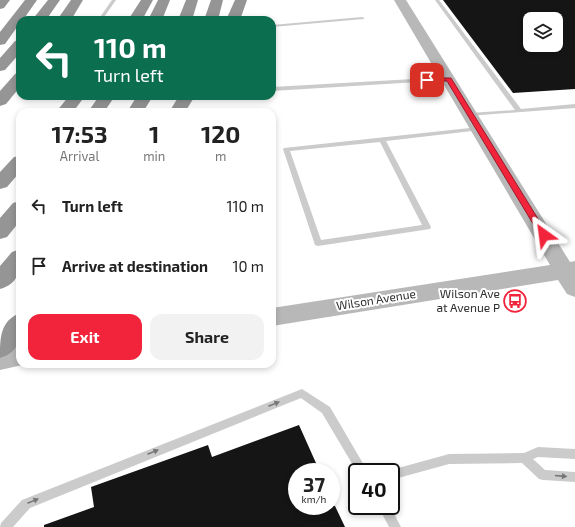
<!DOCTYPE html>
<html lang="en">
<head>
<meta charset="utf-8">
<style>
	:root { --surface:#fff; --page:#f2f2f2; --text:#222; --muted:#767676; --accent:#f1243c }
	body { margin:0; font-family:"Exo 2",sans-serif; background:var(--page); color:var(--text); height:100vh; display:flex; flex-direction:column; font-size:15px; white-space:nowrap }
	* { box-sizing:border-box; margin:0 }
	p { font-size:13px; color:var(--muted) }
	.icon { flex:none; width:22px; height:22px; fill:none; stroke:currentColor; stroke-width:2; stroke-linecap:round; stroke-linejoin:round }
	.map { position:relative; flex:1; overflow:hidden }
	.drawer { position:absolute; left:16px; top:108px; width:260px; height:260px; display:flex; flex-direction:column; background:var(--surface); border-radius:12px; box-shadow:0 2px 6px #0003 }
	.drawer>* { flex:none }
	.hud { position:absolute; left:16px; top:16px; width:260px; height:84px; border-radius:12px; box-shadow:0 2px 6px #0003; background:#0b6e4f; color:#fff; overflow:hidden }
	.tools { position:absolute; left:523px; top:12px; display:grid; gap:8px }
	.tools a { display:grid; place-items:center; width:40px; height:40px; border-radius:8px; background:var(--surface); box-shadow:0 2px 6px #0003; font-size:20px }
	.speed { position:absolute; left:288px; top:463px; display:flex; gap:8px; font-size:20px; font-weight:700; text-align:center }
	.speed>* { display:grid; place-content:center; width:52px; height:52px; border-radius:50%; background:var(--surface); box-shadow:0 2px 6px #0003; line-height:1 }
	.speed small { font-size:10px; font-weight:400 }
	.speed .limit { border:2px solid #111; border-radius:6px; background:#fff; color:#111 }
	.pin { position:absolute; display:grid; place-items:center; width:34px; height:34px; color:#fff; margin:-17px; border-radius:8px; box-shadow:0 2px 6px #0006 }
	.me { position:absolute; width:44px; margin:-22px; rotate:329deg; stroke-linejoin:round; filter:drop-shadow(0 0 3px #0008) }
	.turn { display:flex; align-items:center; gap:14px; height:84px; padding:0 12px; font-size:18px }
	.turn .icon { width:52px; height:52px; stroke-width:2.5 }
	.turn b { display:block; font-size:28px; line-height:34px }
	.eta { display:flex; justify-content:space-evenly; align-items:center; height:68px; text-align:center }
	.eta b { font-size:24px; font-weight:700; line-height:28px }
	.primary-button { display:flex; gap:8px; margin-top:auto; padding:8px 12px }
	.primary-button a { flex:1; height:46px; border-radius:12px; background:var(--accent); color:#fff; font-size:16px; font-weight:700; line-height:46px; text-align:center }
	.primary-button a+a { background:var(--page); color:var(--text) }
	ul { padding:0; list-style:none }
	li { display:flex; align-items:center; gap:12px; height:60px; padding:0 12px }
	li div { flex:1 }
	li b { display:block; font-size:15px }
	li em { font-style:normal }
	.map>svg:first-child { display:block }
</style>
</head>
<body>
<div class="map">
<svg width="575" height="527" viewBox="0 0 575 527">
	<rect width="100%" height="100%" fill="#fff"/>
	<g fill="#151515" fill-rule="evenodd">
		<path d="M 443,0 L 575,0 L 575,89 L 513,93 ZM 530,19 L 556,19 L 556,45 L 530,45 Z"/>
		<polygon points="299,425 320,472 297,472 297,506 335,506 345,527 44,527 44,525 94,507 91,487 208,445 212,457"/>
	</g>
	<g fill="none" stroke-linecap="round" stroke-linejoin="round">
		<g fill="#cbcbcb" fill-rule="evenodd">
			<polygon points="112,0 116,0 102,20 98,20"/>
			<polygon points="435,0 439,0 521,109 575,104 575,108 468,116 467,115 470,113 515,110"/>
			<polygon points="362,17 364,18 364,19 272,27 272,25"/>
			<polygon points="449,77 452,79 451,80 272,91 272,87"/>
			<path d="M 479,127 L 482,129 L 481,130 L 386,141 L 431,227 L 430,229 L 318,246 L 315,245 L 283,149 L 284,148 ZM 380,142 L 422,225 L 321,240 L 290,151 Z"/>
			<polygon points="302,389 330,407 368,472 357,472 322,413 301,398 30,508 13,527 0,527 1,523 22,500"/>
			<polygon points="538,447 575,449 575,459 538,457 533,459 545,470 575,472 575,482 543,480 539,479 522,463 449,464 391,480 391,472 387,472 391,470 449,454 524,453"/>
			<polygon points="378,506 390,506 401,527 389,527"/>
		</g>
		<g fill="#b8b8b8" fill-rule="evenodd">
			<polygon points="394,0 406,0 570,262 575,261 575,297 567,294 558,280 272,326 272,308 550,265"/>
			<polygon points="20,345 20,364 27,364 0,370 0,348"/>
		</g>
		<g fill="#959595" fill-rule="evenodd">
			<polygon points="0,0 10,0 4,8 0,9"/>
			<polygon points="25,0 37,0 23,20 20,20 20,23 5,44 0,45 0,32"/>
			<polygon points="48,0 60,0 46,20 32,20"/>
			<polygon points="71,0 83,0 71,20 57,20"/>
			<polygon points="141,0 153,0 142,20 128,20"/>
			<polygon points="158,0 170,0 162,20 148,20"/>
			<polygon points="186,0 198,0 192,20 178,20"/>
			<polygon points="211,0 223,0 218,20 204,20"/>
			<polygon points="235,0 247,0 240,20 226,20"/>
			<polygon points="20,40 20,53 5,70 0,71 0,58 15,41"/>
			<polygon points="20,72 20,87 6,104 0,106 0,91 15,74"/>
			<polygon points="69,96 85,96 73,112 56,112"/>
			<polygon points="99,96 115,96 104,112 88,112"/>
			<polygon points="137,96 153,96 143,112 127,112"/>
			<polygon points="179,96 195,96 185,112 169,112"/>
			<polygon points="20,156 20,172 7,187 0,189 0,172 14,157"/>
			<polygon points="20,201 20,221 7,237 0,239 0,218 13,203"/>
			<path d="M 20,249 C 20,268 21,283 0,289 L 0,266 L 12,252 Z"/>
			<path d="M 20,313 C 20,334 23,351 0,358 C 0,338 0,321 20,313 Z"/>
		</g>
	</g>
	<defs><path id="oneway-solid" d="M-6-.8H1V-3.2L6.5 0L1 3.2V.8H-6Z"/></defs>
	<g fill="#757575">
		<use href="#oneway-solid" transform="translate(274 404) rotate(-22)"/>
		<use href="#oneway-solid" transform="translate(153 452) rotate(-22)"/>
		<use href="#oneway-solid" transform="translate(561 476) rotate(5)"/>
		<use href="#oneway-solid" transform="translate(33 501) rotate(-22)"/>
	</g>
	<polygon fill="#f1243c" stroke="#9d1727" points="427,78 451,78 548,235 547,237 541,237 447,81 425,81 424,80"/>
	<defs>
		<g id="bus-ring" transform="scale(1.15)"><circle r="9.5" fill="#fff" stroke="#f1243c" stroke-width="1.5"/><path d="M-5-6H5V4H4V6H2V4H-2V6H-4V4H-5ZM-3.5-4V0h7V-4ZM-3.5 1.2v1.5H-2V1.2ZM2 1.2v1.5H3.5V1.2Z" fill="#f1243c"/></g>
	</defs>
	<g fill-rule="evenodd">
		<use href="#bus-ring" x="515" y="301"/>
	</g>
	<g text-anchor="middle" stroke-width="4" stroke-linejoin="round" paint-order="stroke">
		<g font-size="12" fill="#2e2e2e" stroke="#fff" text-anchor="end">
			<text x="500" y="298">Wilson Ave<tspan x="500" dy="14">at Avenue P</tspan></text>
		</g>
		<g font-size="12" fill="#2e2e2e" stroke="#fff">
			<text transform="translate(376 300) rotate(-9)" y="4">Wilson Avenue</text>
		</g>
	</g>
</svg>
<div class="tools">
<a><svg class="icon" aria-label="layers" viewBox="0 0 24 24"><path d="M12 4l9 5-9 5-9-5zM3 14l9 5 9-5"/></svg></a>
</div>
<div class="speed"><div>37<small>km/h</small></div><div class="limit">40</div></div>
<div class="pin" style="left:427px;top:80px;background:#d93025"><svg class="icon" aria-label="arrive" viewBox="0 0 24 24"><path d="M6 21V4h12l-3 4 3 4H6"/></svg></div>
<svg class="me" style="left:544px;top:235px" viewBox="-20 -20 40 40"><path d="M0-17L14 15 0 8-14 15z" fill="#f1243c" stroke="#fff" stroke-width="4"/></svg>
<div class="hud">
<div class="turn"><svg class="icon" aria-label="left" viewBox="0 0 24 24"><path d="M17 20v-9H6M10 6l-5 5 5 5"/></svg><div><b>110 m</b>Turn left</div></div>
</div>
<section class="drawer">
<div class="eta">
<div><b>17:53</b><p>Arrival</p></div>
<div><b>1</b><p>min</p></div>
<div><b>120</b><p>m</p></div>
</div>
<ul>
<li><svg class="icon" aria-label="left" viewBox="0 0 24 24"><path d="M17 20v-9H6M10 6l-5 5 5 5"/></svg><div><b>Turn left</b></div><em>110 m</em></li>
<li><svg class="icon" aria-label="arrive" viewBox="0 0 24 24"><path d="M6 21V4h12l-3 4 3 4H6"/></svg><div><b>Arrive at destination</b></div><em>10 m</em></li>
</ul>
<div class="primary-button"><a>Exit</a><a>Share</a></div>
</section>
</div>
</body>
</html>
